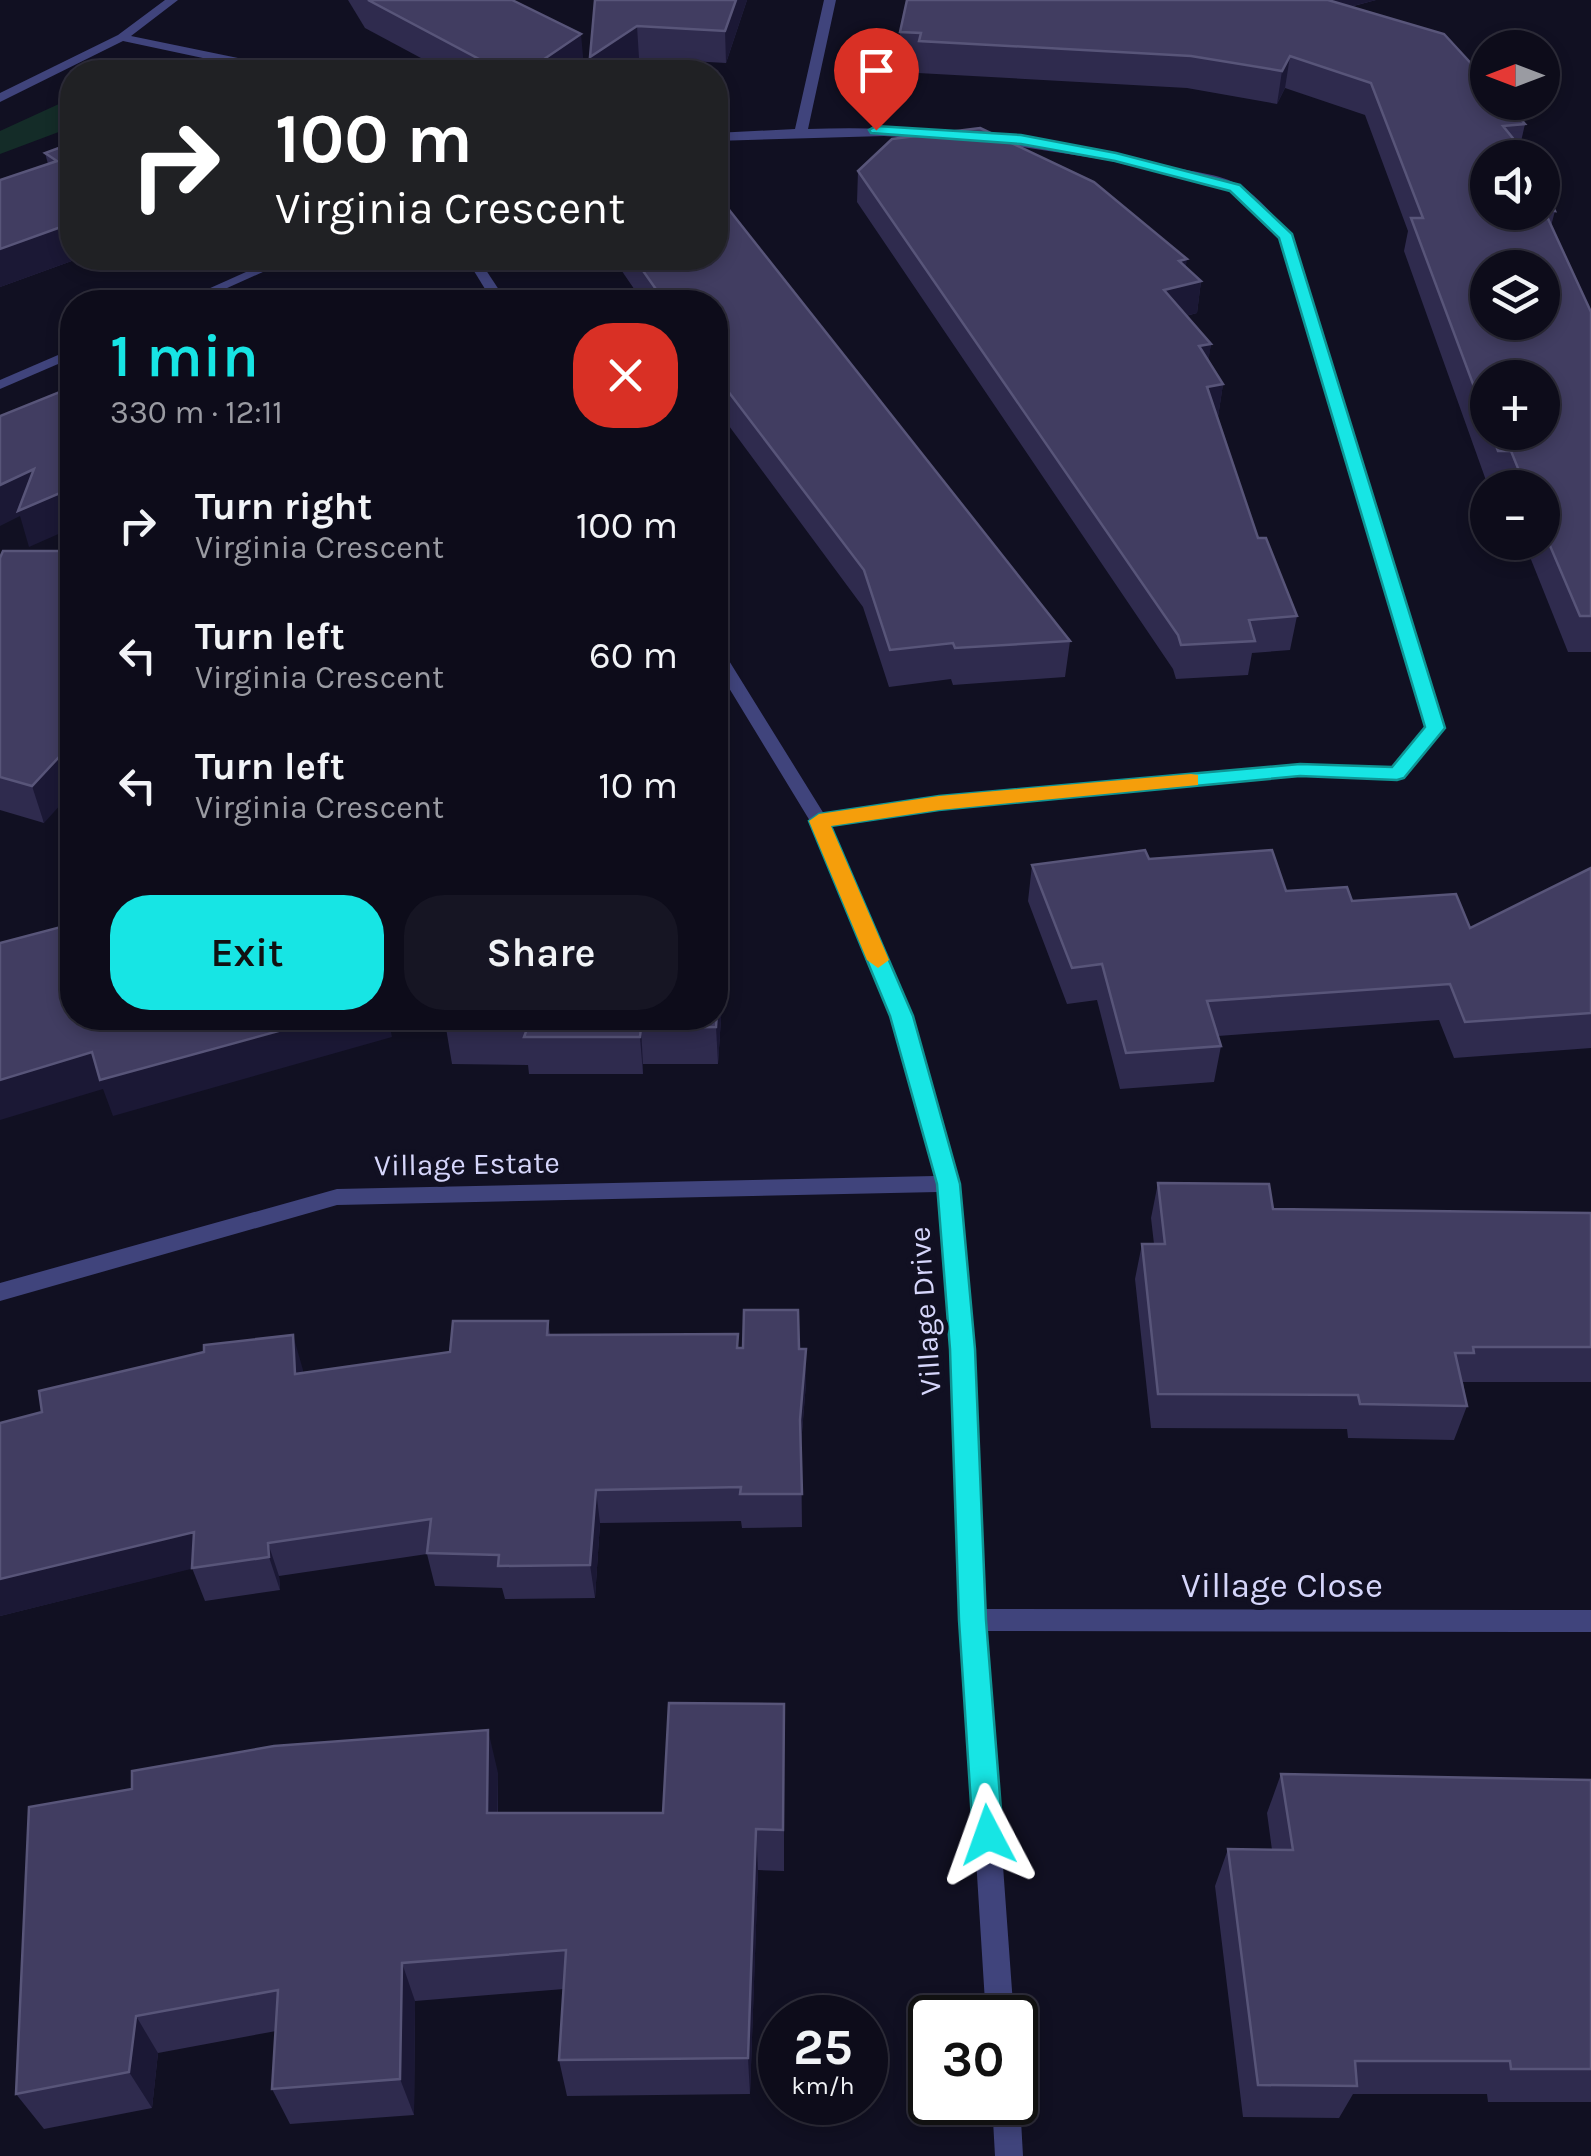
<!DOCTYPE html>
<html lang="en">
<head>
<meta charset="utf-8">
<style>
	:root { --surface:#0d0c1a; --page:#161523; --text:#f1f3f6; --muted:#9a9ba2; --line:#2d2c39; --accent:#17e5e4 }
	body { margin:0; font-family:Karla,sans-serif; background:var(--page); color:var(--text); height:100vh; display:flex; flex-direction:column; font-size:38px; white-space:nowrap }
	* { box-sizing:border-box; margin:0 }
	p { font-size:32px; color:var(--muted) }
	.icon { flex:none; width:55px; height:55px; fill:none; stroke:currentColor; stroke-width:2; stroke-linecap:round; stroke-linejoin:round }
	.map { position:relative; flex:1; overflow:hidden }
	.details { position:absolute; left:60px; top:290px; width:668px; height:740px; display:flex; flex-direction:column; background:var(--surface); border-radius:40px; box-shadow:0 5px 15px #0003,0 0 0 2px var(--line) }
	.details>* { flex:none }
	.hud { position:absolute; left:60px; top:60px; width:668px; height:210px; border-radius:40px; box-shadow:0 5px 15px #0003,0 0 0 2px var(--line); background:#202124; color:#fff; overflow:hidden }
	.needle { width:65px; rotate:270deg }
	.controls { position:absolute; left:1470px; top:30px; display:grid; gap:20px }
	.controls a { display:grid; place-items:center; width:90px; height:90px; border-radius:50%; background:var(--surface); box-shadow:0 5px 15px #0003,0 0 0 2px var(--line); font-size:50px }
	.speed { position:absolute; left:758px; top:1995px; display:flex; gap:20px; font-size:50px; font-weight:700; text-align:center }
	.speed>* { display:grid; place-content:center; width:130px; height:130px; border-radius:50%; background:var(--surface); box-shadow:0 5px 15px #0003,0 0 0 2px var(--line); line-height:1 }
	.speed small { font-size:25px; font-weight:400 }
	.speed .limit { border:5px solid #111; border-radius:15px; background:#fff; color:#111 }
	.pin { position:absolute; display:grid; place-items:center; width:85px; height:85px; color:#fff; margin:-102px -42px; border-radius:50% 50% 50% 0; rotate:-45deg; box-shadow:0 0 10px #0007 }
	.pin .icon { rotate:45deg }
	.me { position:absolute; width:110px; margin:-55px; rotate:356deg; stroke-linejoin:round; filter:drop-shadow(0 0 8px #0008) }
	.turn { display:flex; align-items:center; gap:35px; height:210px; padding:0 50px; font-size:45px }
	.turn .icon { width:130px; height:130px; stroke-width:2.5 }
	.turn b { display:block; font-size:70px; line-height:85px }
	.round { display:grid; place-items:center; flex:none; width:105px; height:105px; border-radius:40px; background:var(--page) }
	.headline { display:flex; align-items:center; justify-content:space-between; height:170px; padding:0 50px }
	h1 { font-size:60px; font-weight:600; line-height:75px; color:var(--accent) }
	.action { display:flex; gap:20px; margin-top:auto; padding:20px 50px }
	.action a { flex:1; height:115px; border-radius:40px; background:var(--accent); color:#111; font-size:40px; font-weight:600; line-height:115px; text-align:center }
	.action a+a { background:var(--page); color:var(--text) }
	ul { padding:0; list-style:none }
	li { display:flex; align-items:center; gap:30px; height:130px; padding:0 50px }
	li div { flex:1 }
	li b { display:block; font-size:38px }
	li em { font-style:normal }
	.map>svg:first-child { display:block }
</style>
</head>
<body>
<div class="map">
<svg width="1591" height="2156" viewBox="0 0 1591 2156">
	<rect width="100%" height="100%" fill="#111022"/>
	<polygon fill="#142c28" points="72,98 72,127 0,154 0,131"/>
	<g fill="none" stroke-linecap="round" stroke-linejoin="round">
		<g fill="#40447c" fill-rule="evenodd">
			<polygon points="165,0 178,0 131,36 238,58 268,72 253,72 231,64 123,41 0,102 0,93 118,35"/>
			<path d="M 824,0 L 836,0 L 808,129 C 929,125 1048,139 1167,166 C 1191,172 1219,173 1241,186 C 1260,198 1275,218 1291,234 L 1444,728 L 1403,777 L 1397,779 L 1300,776 L 939,809 L 830,825 L 912,1016 L 958,1184 L 974,1349 L 985,1609 L 1591,1610 L 1591,1632 L 986,1631 L 1014,2018 L 986,2018 L 961,1620 L 952,1349 L 938,1192 L 337,1205 L 0,1301 L 0,1283 L 337,1189 L 935,1176 L 892,1016 L 810,821 L 715,665 L 715,646 L 723,651 L 824,814 L 939,797 L 1300,764 L 1392,767 L 1426,727 L 1280,238 L 1246,202 L 1225,188 L 1107,160 L 996,143 L 884,136 L 715,141 L 715,133 L 795,129 Z"/>
			<polygon points="277,258 294,258 196,302 179,302"/>
			<polygon points="466,258 478,258 507,302 493,302"/>
			<polygon points="72,349 72,358 0,389 0,380"/>
			<polygon points="1015,2092 1020,2102 1023,2156 995,2156 992,2102 1015,2102"/>
		</g>
	</g>
	<g fill="#2f2b4e" fill-rule="evenodd">
		<polygon points="348,0 512,0 584,67 575,72 447,72 365,28"/>
		<polygon points="595,0 747,0 726,63 639,58 618,72 591,72"/>
		<path d="M 907,0 L 1376,0 L 1350,7 L 1525,124 L 1520,146 L 1542,184 L 1555,211 L 1551,226 L 1591,311 L 1591,652 L 1568,652 L 1524,542 L 1542,542 L 1542,488 L 1488,486 L 1404,251 L 1408,231 L 1365,115 L 1285,88 L 1277,104 L 1187,88 L 918,73 L 918,65 L 899,64 L 900,32 ZM 1488,378 L 1542,432 L 1488,432 Z"/>
		<polygon points="72,143 72,258 80,258 0,287 0,180 48,164 45,153"/>
		<polygon points="858,171 1186,267 1201,281 1197,313 1186,316 1211,344 1208,360 1223,384 1218,417 1258,538 1297,616 1290,650 1252,653 1248,675 1176,679 1173,669 857,202"/>
		<polygon points="613,258 715,258 1070,641 1065,677 953,685 951,679 889,687 863,607 715,407 715,302 643,302"/>
		<polygon points="0,558 44,823 0,810"/>
		<polygon points="1149,859 1286,891 1352,901 1470,928 1591,868 1591,1048 1454,1058 1439,1020 1218,1036 1221,1046 1214,1082 1120,1089 1097,1000 1067,1004 1028,901 1032,865"/>
		<polygon points="723,987 718,1064 643,1064 643,1074 529,1074 528,1065 452,1064 446,1028"/>
		<polygon points="1158,1183 1273,1209 1591,1213 1591,1382 1463,1382 1467,1406 1454,1440 1348,1438 1347,1429 1151,1428 1135,1279 1142,1244 1154,1244 1151,1218"/>
		<polygon points="548,1321 550,1335 738,1348 799,1349 806,1383 801,1445 802,1527 742,1528 741,1521 600,1523 595,1598 505,1599 502,1588 435,1586 427,1554 279,1576 280,1590 205,1601 192,1568 0,1616 0,1423 303,1370 303,1373 450,1352"/>
		<polygon points="784,1704 784,1871 758,1870 750,2094 567,2096 559,2060 564,1989 415,2001 414,2115 290,2124 272,2089 276,2031 158,2053 152,2108 44,2129 16,2094 498,1773 498,1813 663,1813"/>
		<polygon points="1281,1774 1591,1780 1591,2102 1488,2102 1487,2094 1353,2094 1339,2118 1243,2117 1215,1886 1228,1849 1272,1850 1267,1813"/>
	</g>
	<g fill="#1b1835">
		<polygon points="736,0 747,0 726,63 725,31"/>
		<polygon points="1294,0 1376,0 1290,22"/>
		<polygon points="637,26 639,58 618,72 591,72 590,57"/>
		<polygon points="581,34 584,67 575,72 525,72"/>
		<polygon points="1290,56 1285,88 1277,104 1282,71"/>
		<polygon points="72,223 72,258 80,258 0,287 0,249"/>
		<polygon points="1187,259 1183,285 1201,281 1197,313 1160,322 1164,290 1179,261"/>
		<polygon points="1211,344 1206,377 1199,346"/>
		<polygon points="1223,384 1218,417 1207,387"/>
		<polygon points="34,469 72,488 72,528 29,547 20,516 0,526 0,485"/>
		<polygon points="72,743 72,792 44,823 32,786"/>
		<polygon points="721,951 723,987 718,1064 716,1027"/>
		<polygon points="326,1018 388,1018 392,1037 113,1116 103,1089 0,1120 0,1080 92,1052"/>
		<polygon points="641,1028 643,1064 643,1074 640,1037"/>
		<polygon points="293,1335 303,1370 305,1408 295,1374"/>
		<polygon points="806,1349 806,1383 800,1454 800,1420"/>
		<polygon points="596,1490 600,1523 595,1598 590,1565"/>
		<polygon points="194,1532 207,1565 0,1616 0,1579"/>
		<polygon points="268,1543 279,1576 280,1590 269,1557"/>
		<polygon points="488,1730 498,1773 497,1854 487,1813"/>
		<polygon points="756,1829 758,1870 750,2094 748,2058"/>
		<polygon points="402,1963 415,2001 414,2115 400,2079"/>
		<polygon points="136,2016 158,2053 152,2108 129,2072"/>
	</g>
	<g fill="#413d61" stroke="#585579" stroke-width="2.5" fill-rule="evenodd">
		<polygon points="368,0 512,0 581,34 525,72 509,72 498,69"/>
		<polygon points="595,0 736,0 725,31 637,26 590,57"/>
		<path d="M 907,0 L 1328,0 L 1444,34 L 1488,82 L 1488,102 L 1506,102 L 1525,124 L 1503,126 L 1529,158 L 1488,158 L 1488,212 L 1542,212 L 1542,184 L 1555,211 L 1544,210 L 1591,312 L 1591,616 L 1580,616 L 1542,527 L 1542,488 L 1526,488 L 1511,451 L 1498,451 L 1491,432 L 1542,432 L 1542,378 L 1488,378 L 1488,424 L 1411,218 L 1423,218 L 1371,83 L 1290,56 L 1282,71 L 1191,56 L 919,41 L 921,33 L 900,32 ZM 1488,268 L 1542,268 L 1542,322 L 1488,322 Z"/>
		<polygon points="980,128 1094,182 1187,259 1179,261 1201,281 1164,290 1211,344 1199,346 1223,384 1207,387 1258,538 1266,538 1297,616 1249,620 1255,641 1181,645 1178,635 858,171 892,139"/>
		<polygon points="72,143 72,223 0,249 0,180 57,161 45,153"/>
		<polygon points="715,192 1070,641 955,648 953,643 890,650 864,570 715,374 715,302 665,302 634,258 715,258"/>
		<polygon points="302,296 318,302 285,302"/>
		<polygon points="72,387 72,488 18,511 34,469 0,485 0,416"/>
		<polygon points="3,551 72,551 72,743 32,786 0,777 0,558"/>
		<polygon points="1145,850 1149,859 1272,850 1286,891 1347,887 1352,901 1456,894 1470,928 1591,868 1591,1013 1465,1022 1450,984 1207,1001 1221,1046 1126,1053 1102,964 1072,968 1032,865"/>
		<polygon points="72,924 72,1018 326,1018 100,1080 92,1052 0,1080 0,943"/>
		<polygon points="715,951 721,951 716,1027 641,1028 640,1037 524,1037 527,1029 446,1028 448,1018 715,1018"/>
		<polygon points="1158,1183 1269,1184 1273,1209 1591,1213 1591,1347 1473,1347 1474,1353 1455,1353 1467,1406 1360,1404 1358,1395 1158,1394 1142,1244 1165,1244"/>
		<polygon points="744,1310 798,1310 799,1349 806,1349 800,1420 802,1494 740,1494 741,1487 596,1490 590,1565 498,1566 499,1555 427,1553 431,1519 268,1543 269,1557 192,1568 194,1532 0,1579 0,1423 42,1412 39,1391 204,1352 204,1345 293,1335 295,1374 450,1352 453,1321 548,1321 547,1335 738,1334 737,1348 743,1348"/>
		<polygon points="669,1703 784,1704 783,1830 756,1829 748,2058 559,2060 566,1950 402,1963 400,2079 272,2089 278,1990 136,2016 129,2072 16,2094 29,1807 132,1789 132,1771 274,1746 488,1730 487,1813 663,1813"/>
		<polygon points="1281,1774 1591,1780 1591,2069 1511,2069 1510,2061 1355,2061 1357,2086 1258,2085 1228,1849 1293,1850"/>
	</g>
	<polygon fill="#17e5e4" stroke="#0f9594" stroke-width="2.5" points="876,126 1021,135 1116,153 1240,185 1292,234 1445,728 1404,778 1397,780 1300,776 939,810 831,826 913,1016 960,1184 975,1349 986,1620 1003,1835 998,1845 988,1849 977,1845 973,1835 959,1620 950,1349 937,1184 890,1016 809,821 819,814 939,796 1300,764 1392,767 1425,727 1279,238 1230,191 1115,161 1021,144 871,133 869,130"/>
	<polygon fill="#f59e0b" points="1191,774 1198,775 1198,785 939,810 831,826 889,960 878,968 867,960 809,821 819,814 939,796"/>
	<g text-anchor="middle" stroke-width="10" stroke-linejoin="round" paint-order="stroke">
		<g font-size="30" fill="#d6d6fb" stroke="#111022">
			<text transform="translate(467 1164) rotate(-1)" y="10">Village Estate</text>
			<text transform="translate(925 1311) rotate(-94)" y="10">Village Drive</text>
		</g>
		<g font-size="35" fill="#d6d6fb" stroke="#111022">
			<text x="1282" y="1597">Village Close</text>
		</g>
	</g>
</svg>
<div class="controls">
<a><svg class="needle" viewBox="-14 -14 28 28"><path d="M0-13l5 13h-10z" fill="#e53935"/><path d="M0 13l5-13h-10z" fill="#9a9ba2"/></svg></a>
<a><svg class="icon" aria-label="sound" viewBox="0 0 24 24"><path d="M4 9h4l5-4v14l-5-4H4zM17 9q2 3 0 6"/></svg></a>
<a><svg class="icon" aria-label="layers" viewBox="0 0 24 24"><path d="M12 4l9 5-9 5-9-5zM3 14l9 5 9-5"/></svg></a>
<a>+</a>
<a>−</a>
</div>
<div class="speed"><div>25<small>km/h</small></div><div class="limit">30</div></div>
<div class="pin" style="left:876px;top:130px;background:#d93025"><svg class="icon" aria-label="arrive" viewBox="0 0 24 24"><path d="M6 21V4h12l-3 4 3 4H6"/></svg></div>
<svg class="me" style="left:988px;top:1835px" viewBox="-20 -20 40 40"><path d="M0-17L14 15 0 8-14 15z" fill="#17e5e4" stroke="#fff" stroke-width="4"/></svg>
<div class="hud">
<div class="turn"><svg class="icon" aria-label="right" viewBox="0 0 24 24"><path d="M7 20v-9h11M14 6l5 5-5 5"/></svg><div><b>100 m</b>Virginia Crescent</div></div>
</div>
<section class="details">
<div class="headline"><div><h1>1 min</h1><p>330 m · 12:11</p></div><a class="round" style="background:#d93025;color:#fff"><svg class="icon" aria-label="close" viewBox="0 0 24 24"><path d="M6 6l12 12M18 6L6 18"/></svg></a></div>
<ul>
<li><svg class="icon" aria-label="right" viewBox="0 0 24 24"><path d="M7 20v-9h11M14 6l5 5-5 5"/></svg><div><b>Turn right</b><p>Virginia Crescent</p></div><em>100 m</em></li>
<li><svg class="icon" aria-label="left" viewBox="0 0 24 24"><path d="M17 20v-9H6M10 6l-5 5 5 5"/></svg><div><b>Turn left</b><p>Virginia Crescent</p></div><em>60 m</em></li>
<li><svg class="icon" aria-label="left" viewBox="0 0 24 24"><path d="M17 20v-9H6M10 6l-5 5 5 5"/></svg><div><b>Turn left</b><p>Virginia Crescent</p></div><em>10 m</em></li>
</ul>
<div class="action"><a>Exit</a><a>Share</a></div>
</section>
</div>
</body>
</html>
